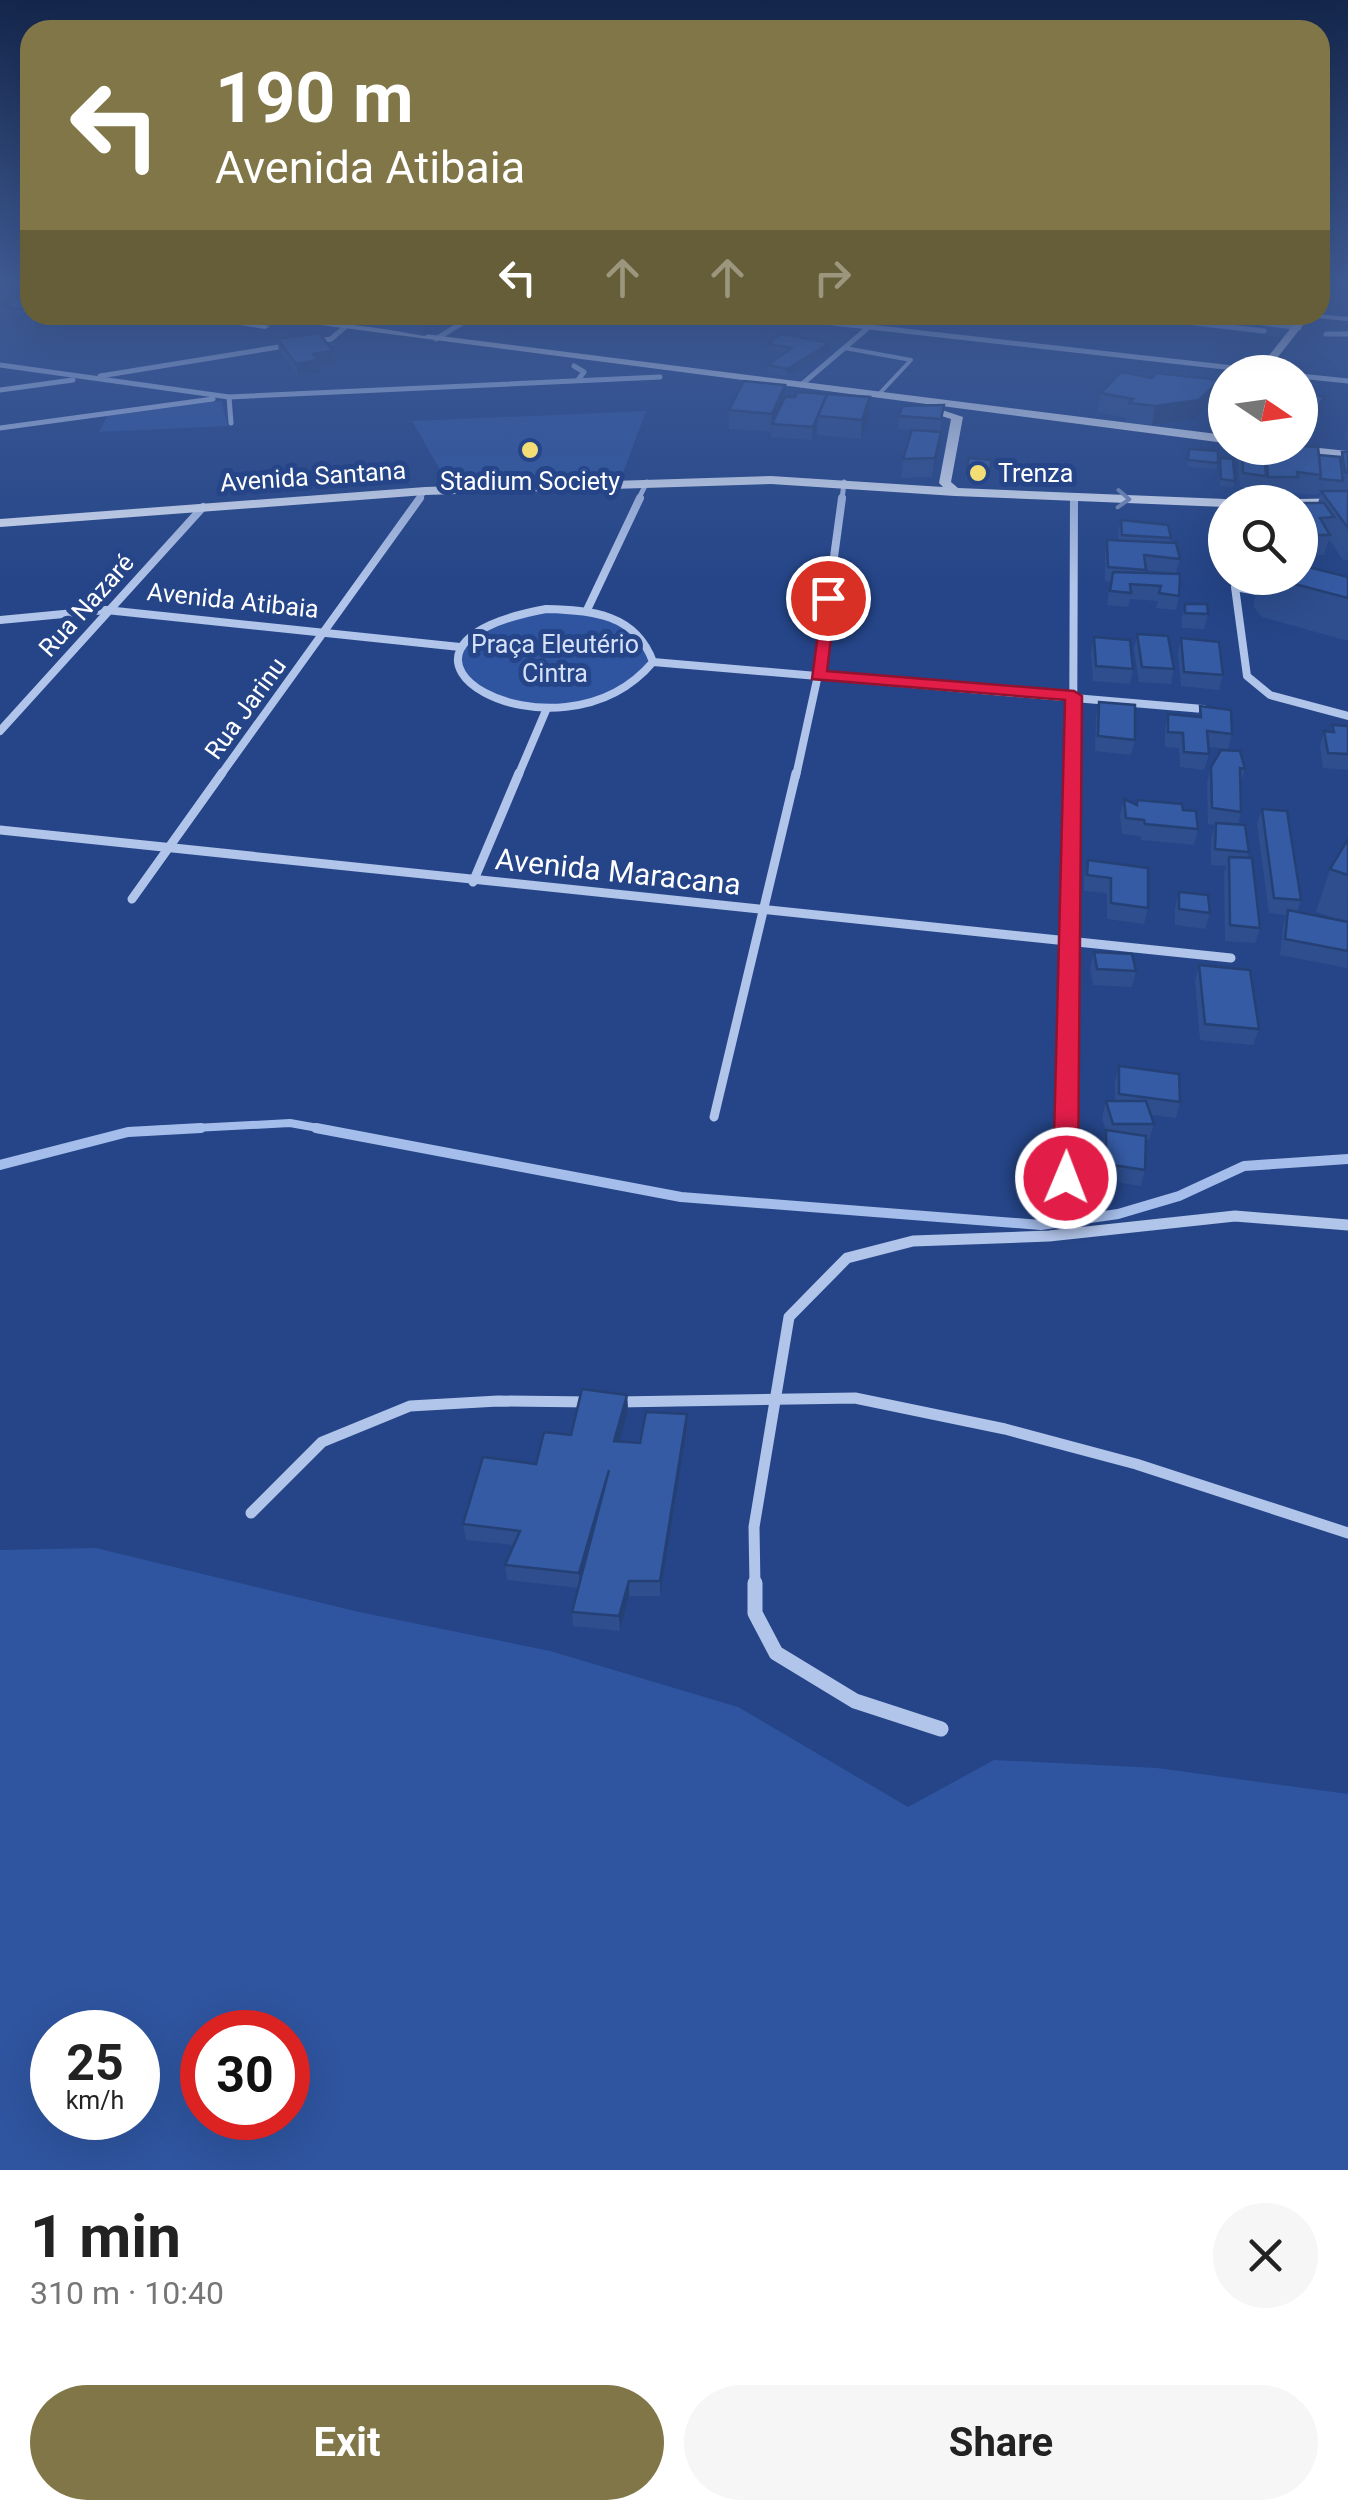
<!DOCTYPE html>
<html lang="en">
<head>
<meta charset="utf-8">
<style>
	:root { --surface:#fff; --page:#f6f6f6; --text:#222; --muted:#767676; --accent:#807647 }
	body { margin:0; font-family:Roboto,sans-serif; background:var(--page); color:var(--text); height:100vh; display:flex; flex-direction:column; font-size:38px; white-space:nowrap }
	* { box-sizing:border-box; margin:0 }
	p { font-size:32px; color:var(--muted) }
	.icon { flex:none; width:55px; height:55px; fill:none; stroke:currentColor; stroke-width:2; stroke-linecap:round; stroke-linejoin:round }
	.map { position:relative; height:2170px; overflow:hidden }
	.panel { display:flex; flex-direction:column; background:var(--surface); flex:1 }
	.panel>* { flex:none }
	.top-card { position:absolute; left:20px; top:20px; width:1310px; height:305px; border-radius:30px; box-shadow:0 10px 40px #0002; background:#807647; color:#fff; overflow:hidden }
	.needle { width:65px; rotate:103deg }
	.buttons { position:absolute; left:1208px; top:355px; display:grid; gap:20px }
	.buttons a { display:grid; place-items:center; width:110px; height:110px; border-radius:50%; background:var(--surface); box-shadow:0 10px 40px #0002; font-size:50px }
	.speed { position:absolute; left:30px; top:2010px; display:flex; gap:20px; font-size:50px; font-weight:700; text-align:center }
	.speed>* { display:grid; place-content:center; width:130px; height:130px; border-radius:50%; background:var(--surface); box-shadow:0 10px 40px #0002; line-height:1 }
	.speed small { font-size:25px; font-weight:400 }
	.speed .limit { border:15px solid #d22; background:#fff; color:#111 }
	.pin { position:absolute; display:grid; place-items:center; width:85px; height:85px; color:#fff; margin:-42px; border:5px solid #fff; border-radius:50%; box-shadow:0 2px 10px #0007 }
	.me { position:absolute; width:110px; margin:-55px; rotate:1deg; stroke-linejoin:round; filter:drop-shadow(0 0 8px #0008) }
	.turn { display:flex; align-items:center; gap:35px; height:210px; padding:0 30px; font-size:45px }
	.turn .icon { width:130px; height:130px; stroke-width:2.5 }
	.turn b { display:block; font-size:70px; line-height:85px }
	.lanes { display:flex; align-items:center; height:95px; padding:0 30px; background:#0003; justify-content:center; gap:50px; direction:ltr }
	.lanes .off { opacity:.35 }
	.round { display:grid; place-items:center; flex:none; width:105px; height:105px; border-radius:52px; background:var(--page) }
	.headline { display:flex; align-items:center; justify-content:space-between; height:170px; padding:0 30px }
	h1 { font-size:60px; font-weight:700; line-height:75px }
	.button { display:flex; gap:20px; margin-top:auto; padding:20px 30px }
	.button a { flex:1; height:115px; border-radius:60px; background:var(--accent); color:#fff; font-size:40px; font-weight:700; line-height:115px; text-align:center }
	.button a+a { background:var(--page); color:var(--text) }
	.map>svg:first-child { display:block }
</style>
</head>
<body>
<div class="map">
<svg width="1348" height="2170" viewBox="0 0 1348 2170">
	<rect width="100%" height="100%" fill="#254588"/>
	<g fill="#2f55a0" fill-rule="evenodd">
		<polygon points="1111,315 1202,315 1297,328 1288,338"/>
		<polygon points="221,401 228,426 99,432 108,415"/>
		<polygon points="646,411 621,478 449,485 412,421"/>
		<path d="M 546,609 C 588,610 643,613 653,662 C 643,674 634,686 619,692 C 574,711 502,714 465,679 C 460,674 457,665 458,658 C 462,621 517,613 546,609 Z"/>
		<path d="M 96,1548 L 359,1612 L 550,1651 L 738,1707 L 908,1807 L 994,1760 L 1157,1768 L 1348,1794 L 1348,2170 L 0,2170 L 0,1550 ZM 138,2032 L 138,2118 L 52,2118 L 52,2032 ZM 288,2032 L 288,2118 L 202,2118 L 202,2032 Z"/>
	</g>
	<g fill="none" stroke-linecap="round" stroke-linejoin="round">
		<g stroke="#a5bdea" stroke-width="5">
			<polyline points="1127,315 1264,331"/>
			<polyline points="1326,334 1348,334"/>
		</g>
		<polyline stroke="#a5bdea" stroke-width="8" points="156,1130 290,1123 329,1130"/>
		<g stroke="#a5bdea" stroke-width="10">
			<polyline points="316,1128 681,1197 1041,1225 1118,1214 1179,1196 1244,1166 1348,1159"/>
			<polyline points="0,1165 128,1132 201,1128"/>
		</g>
		<g stroke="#b1c4e9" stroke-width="4">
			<polyline points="1306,315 1348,319"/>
			<polyline points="845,348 911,360 880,393"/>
		</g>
		<g stroke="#b1c4e9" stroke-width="5">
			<polyline points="762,315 1269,372"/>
			<polyline points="1205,315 1299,328"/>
			<polyline points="436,339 475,315"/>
			<polyline points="312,342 331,339 345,327"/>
			<polyline points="0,365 229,397 660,377"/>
			<polyline points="574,366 584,372 578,380"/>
			<polyline points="100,376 291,345"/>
			<polyline points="1300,376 1348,381"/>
			<polyline points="801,385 869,327"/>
			<polyline points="0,390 73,380"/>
			<polyline points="229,397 231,423"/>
			<polyline points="0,428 213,399"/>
			<polyline points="418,500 425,491"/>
			<polyline points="638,500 647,482"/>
			<polyline points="842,500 844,482"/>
		</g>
		<g stroke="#b1c4e9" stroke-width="8">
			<polyline points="1268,593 1235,587 1247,676 1270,695 1348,716"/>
			<path d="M 546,609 C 592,610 636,614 653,662 C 557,775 335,648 546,609 Z"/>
			<polyline points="587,610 640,498"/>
			<polyline points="0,620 106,610 460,647"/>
			<polyline points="653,662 1203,709"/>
			<polyline points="0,731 203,507"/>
			<polyline points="220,776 420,498"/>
			<polyline points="518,776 547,708"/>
			<polyline points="796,776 818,675 842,498"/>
			<polyline points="1073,776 1074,498"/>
		</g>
		<g stroke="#b1c4e9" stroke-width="9">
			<polyline points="0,830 1231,958"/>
			<polyline points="473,882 519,773"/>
			<polyline points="132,899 222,773"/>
			<polyline points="714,1117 796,773"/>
			<polyline points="1066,1130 1073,773"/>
		</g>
		<g stroke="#b1c4e9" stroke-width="11">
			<polyline points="1065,1178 1066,1128"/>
			<polyline points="618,1402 855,1398 1005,1429 1136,1464 1348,1533"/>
			<polyline points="251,1513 322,1442 410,1406 498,1401 591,1402"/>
			<polyline points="755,1586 754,1527 789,1317 847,1258 913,1241 1049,1236 1235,1216 1348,1225"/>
		</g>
		<polyline stroke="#b1c4e9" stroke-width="15" points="755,1583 755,1613 776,1653 855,1701 941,1729"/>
		<g fill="#dbe5f8" fill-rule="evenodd">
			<polygon points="1320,284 1328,284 1320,292"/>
			<polygon points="0,288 30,292 30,298 0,294"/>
			<polygon points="178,315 206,315 270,326 265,329"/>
			<polygon points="244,315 273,315 1225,435 1225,443"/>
			<polygon points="1301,315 1311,315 1266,372 1256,372"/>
			<polygon points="933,407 963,417 951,482 958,488 1225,499 1231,502 1225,502 1225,507 955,496 771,484 425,495 0,527 0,519 425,487 771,476 943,487 939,483 951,419 929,412 929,408"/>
			<polygon points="1300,446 1348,451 1348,459 1291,452 1285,448"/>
			<polygon points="1348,498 1348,506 1300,507 1300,502 1294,502 1300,499"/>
		</g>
	</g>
	<g fill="#2e4e8e">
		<polygon points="0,289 25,298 30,299 30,315 69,315 36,330 25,329 22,317 24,315 0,312"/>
		<polygon points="332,315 378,315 361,324 333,319"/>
		<polygon points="379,315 446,315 447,323 424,336 380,328"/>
		<polygon points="277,339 333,351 335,363 318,366 320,373 298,376 279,351"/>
		<polygon points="768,344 830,350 787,376 767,372 768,365 784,353 767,350"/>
		<polygon points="1152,378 1220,380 1216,399 1195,419 1152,425 1125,422 1126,418 1097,412 1101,393"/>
		<polygon points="785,385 785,397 870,397 869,416 861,439 817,435 817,429 812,440 771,437 771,432 729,429 729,410"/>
		<polygon points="1300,392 1320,415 1305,435 1300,433"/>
		<polygon points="944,405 940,432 941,432 939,452 932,477 901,478 903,459 912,430 898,429 899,416"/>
		<polygon points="1348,424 1348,440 1344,439"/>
		<polygon points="1242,448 1262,450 1263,448 1300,448 1319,455 1340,458 1342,452 1348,452 1348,560 1343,560 1329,539 1324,555 1300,556 1300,503 1318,503 1321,493 1316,493 1316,495 1293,493 1292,497 1263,497 1263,489 1240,487 1238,462"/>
		<polygon points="1189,449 1218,463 1216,469 1187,467"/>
		<polygon points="969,458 992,460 988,482 965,479"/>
		<polygon points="1220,458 1235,481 1233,487 1220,486 1219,465"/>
		<polygon points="1121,520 1171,538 1170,542 1180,559 1176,573 1146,570 1145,573 1179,596 1176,610 1156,608 1158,601 1130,599 1128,607 1107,605 1110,582 1105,581 1105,554 1107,540 1119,541 1118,533"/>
		<polygon points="1348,577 1348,641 1262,617 1253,606 1261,578"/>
		<polygon points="1185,604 1208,614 1204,629 1182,628 1182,618"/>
		<polygon points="1137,634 1174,669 1171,684 1139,682 1134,649"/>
		<polygon points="1094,637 1133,669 1130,684 1093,681 1091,652"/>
		<polygon points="1181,638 1223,675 1219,690 1181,686 1178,653"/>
		<polygon points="1099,702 1135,740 1131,755 1095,751 1096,716"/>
		<polygon points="1200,706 1232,734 1228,749 1208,747 1209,754 1204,770 1180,767 1179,748 1165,747 1165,729 1168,714 1198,717"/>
		<polygon points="1332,725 1348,726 1348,770 1323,768 1320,746 1324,731 1330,731"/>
		<polygon points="1211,767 1245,769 1240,784 1241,812 1238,825 1249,852 1247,858 1260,928 1255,943 1225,941 1224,873 1226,866 1211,865 1211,839 1215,825 1208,824 1207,782"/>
		<polygon points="1124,799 1135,805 1137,800 1183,810 1198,829 1194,845 1141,840 1141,836 1122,834 1120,815"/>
		<polygon points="1262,809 1301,900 1297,912 1340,920 1316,912 1330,869 1348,839 1347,968 1280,955 1283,926 1286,915 1269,913 1257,824"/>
		<polygon points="1088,860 1148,908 1144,924 1107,919 1107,893 1084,891 1084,876"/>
		<polygon points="1179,892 1210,913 1205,929 1175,925 1175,908"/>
		<polygon points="1094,952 1136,971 1132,987 1093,985 1090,968"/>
		<polygon points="1199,965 1259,1029 1253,1045 1200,1040 1195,981"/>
		<polygon points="1119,1066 1180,1102 1176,1118 1151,1115 1154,1124 1149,1140 1146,1140 1145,1170 1141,1186 1101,1180 1102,1146 1106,1131 1102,1118 1106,1101 1115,1101 1115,1082"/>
		<polygon points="627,1395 628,1411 619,1441 640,1443 687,1414 687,1429 660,1596 629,1596 620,1631 573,1626 572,1612 578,1588 507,1580 505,1565 514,1545 466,1540 463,1524 571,1435"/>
	</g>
	<g fill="#254074">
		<polygon points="22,289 26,301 4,307 2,301"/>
		<polygon points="33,315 69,315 36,330"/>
		<polygon points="360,315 378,315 361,324"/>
		<polygon points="438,315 446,315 447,323 424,336 423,324"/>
		<polygon points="830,343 830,350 787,376 787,369"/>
		<polygon points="333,351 335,363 318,366 320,373 298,376 296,364 313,354"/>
		<polygon points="1220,380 1216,399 1195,419 1152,425 1155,406"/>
		<polygon points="785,385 785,404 772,424 771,433 772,414"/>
		<polygon points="870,397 869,416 861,439 862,420"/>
		<polygon points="1325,397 1320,415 1305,435 1310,416"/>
		<polygon points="818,416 817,429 812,440 813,427"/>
		<polygon points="941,432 939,452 932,477 935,458"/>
		<polygon points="627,1395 628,1411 615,1457 614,1441"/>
		<polygon points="687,1414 687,1429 660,1596 660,1581"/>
		<polygon points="609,1470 580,1588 579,1573"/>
		<polygon points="629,1581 629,1596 620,1631 619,1616"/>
	</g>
	<g fill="#355ba5" stroke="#254074" stroke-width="2.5">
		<polygon points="0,289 22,289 2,301 0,301"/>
		<polygon points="19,298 30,299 30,310 4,307"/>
		<polygon points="30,312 30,315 40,315 33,318 22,317"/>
		<polygon points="398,315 438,315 423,324 392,318"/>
		<polygon points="319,333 333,351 313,354 318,360 296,364 277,339"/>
		<polygon points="781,334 830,343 787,369 768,365 791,348 768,344"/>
		<polygon points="1121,372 1152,378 1156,373 1220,380 1199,400 1155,406 1129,403 1133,399 1101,393"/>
		<polygon points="744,381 785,385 772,414 729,410"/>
		<polygon points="797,392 827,394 813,427 772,424 785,397 795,397"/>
		<polygon points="1300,392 1325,397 1310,416 1300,411"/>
		<polygon points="827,394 870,397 862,420 818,416"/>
		<polygon points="944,405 941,419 899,416 902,406"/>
		<polygon points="912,430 941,432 935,458 903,459"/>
		<polygon points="1300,446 1318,447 1321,475 1297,472 1298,477 1268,477 1266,448 1300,448"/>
		<polygon points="1242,448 1264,451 1266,476 1243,473"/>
		<polygon points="1189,449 1218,451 1218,463 1188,460"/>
		<polygon points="1342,452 1348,452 1348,473 1345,472"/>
		<polygon points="1319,455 1340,457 1343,481 1320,479 1321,475"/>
		<polygon points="969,458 992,460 989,475 966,473"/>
		<polygon points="1220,458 1233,459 1235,481 1221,479"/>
		<polygon points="1321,491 1348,491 1348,528"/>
		<polygon points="1300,503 1324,503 1334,517 1320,518 1330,535 1300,535"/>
		<polygon points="1121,520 1168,525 1171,538 1122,535"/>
		<polygon points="1107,540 1176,543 1180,559 1144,555 1146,570 1108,567"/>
		<polygon points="1300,565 1348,577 1348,598 1272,578 1300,578"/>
		<polygon points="1113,572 1180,574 1179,596 1159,593 1161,586 1130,584 1131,593 1110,591"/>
		<polygon points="1185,604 1207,604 1208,614 1185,613"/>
		<polygon points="1137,634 1168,636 1174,669 1142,667"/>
		<polygon points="1094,637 1130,640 1133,669 1096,666"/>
		<polygon points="1181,638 1219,642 1223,675 1184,672"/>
		<polygon points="1099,702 1135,705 1135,740 1098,736"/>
		<polygon points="1200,706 1231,710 1232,734 1207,731 1209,754 1184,752 1183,733 1168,732 1168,714 1201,717"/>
		<polygon points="1332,725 1348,726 1348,754 1328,753 1324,731 1334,732"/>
		<polygon points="1221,750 1240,751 1245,769 1240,768 1241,812 1212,808 1211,767"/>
		<polygon points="1124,799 1137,805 1137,800 1182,804 1183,810 1196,811 1198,829 1145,824 1144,820 1126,818"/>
		<polygon points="1262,809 1287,811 1301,900 1274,898"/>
		<polygon points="1216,823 1245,825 1249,852 1215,849"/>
		<polygon points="1348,839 1348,875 1330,869"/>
		<polygon points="1229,857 1252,858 1260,928 1230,925"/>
		<polygon points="1088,860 1148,868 1148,908 1111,903 1111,878 1087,875"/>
		<polygon points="1179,892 1208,895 1210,913 1179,909"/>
		<polygon points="1288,910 1348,922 1348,951 1285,939"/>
		<polygon points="1094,952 1132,954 1136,971 1097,969"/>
		<polygon points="1199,965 1250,970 1259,1029 1205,1024"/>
		<polygon points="1119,1066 1179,1074 1180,1102 1119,1094"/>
		<polygon points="1106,1101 1146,1101 1154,1124 1113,1124"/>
		<polygon points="1106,1130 1146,1136 1145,1170 1106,1164"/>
		<polygon points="582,1389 627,1395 614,1441 640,1443 646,1412 687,1414 660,1581 629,1581 619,1616 572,1612 609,1470 579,1573 505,1565 520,1531 463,1524 483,1457 536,1464 544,1432 571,1435"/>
	</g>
	<defs><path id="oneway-chevron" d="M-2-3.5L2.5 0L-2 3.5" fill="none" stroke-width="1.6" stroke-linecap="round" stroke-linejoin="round" transform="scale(2.5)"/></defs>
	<use stroke="#778dba" href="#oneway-chevron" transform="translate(1123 499) rotate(3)"/>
	<linearGradient id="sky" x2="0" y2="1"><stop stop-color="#14264b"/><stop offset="0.48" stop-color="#405c96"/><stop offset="1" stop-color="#405c96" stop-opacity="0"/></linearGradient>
	<rect width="1348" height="588" fill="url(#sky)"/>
	<polygon fill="#e11d48" stroke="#92132f" stroke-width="2.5" points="823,595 836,598 827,671 1074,691 1082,696 1078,1178 1074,1184 1057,1184 1053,1178 1065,700 812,679"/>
	<g fill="#f3dd75" stroke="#254588" stroke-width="4">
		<circle cx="530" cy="450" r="10"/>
		<circle cx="978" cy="473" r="10"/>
	</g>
	<g text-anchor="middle" stroke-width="10" stroke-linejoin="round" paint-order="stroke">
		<g font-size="25" fill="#fff" stroke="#254588" text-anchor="start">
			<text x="998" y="482">Trenza</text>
			<text x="530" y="490" text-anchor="middle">Stadium Society</text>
		</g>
		<g font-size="25" fill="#fff" stroke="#254588">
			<text transform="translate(313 476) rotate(-4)" y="9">Avenida Santana</text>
			<text transform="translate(233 600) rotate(6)" y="9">Avenida Atibaia</text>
			<text transform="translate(86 605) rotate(-48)" y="9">Rua Nazaré</text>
			<text transform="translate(245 708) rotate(-54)" y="9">Rua Jarinu</text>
		</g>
		<g font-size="25" fill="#d5e1f7" stroke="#254588">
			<text x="555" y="653">Praça Eleutério<tspan x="555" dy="29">Cintra</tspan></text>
		</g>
		<g font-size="30" fill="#fff" stroke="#254588">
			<text transform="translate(618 872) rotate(6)" y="10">Avenida Maracana</text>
		</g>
	</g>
</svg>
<div class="buttons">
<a><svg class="needle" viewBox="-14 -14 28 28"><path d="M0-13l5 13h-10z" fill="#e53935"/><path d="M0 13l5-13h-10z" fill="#767676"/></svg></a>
<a><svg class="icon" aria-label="search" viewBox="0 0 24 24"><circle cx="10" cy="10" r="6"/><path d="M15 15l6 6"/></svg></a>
</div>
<div class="speed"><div>25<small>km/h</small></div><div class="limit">30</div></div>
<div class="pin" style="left:828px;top:598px;background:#d93025"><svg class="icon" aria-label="arrive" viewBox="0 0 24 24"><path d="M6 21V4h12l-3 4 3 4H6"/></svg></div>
<svg class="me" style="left:1066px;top:1178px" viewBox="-20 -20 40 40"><circle r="17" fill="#e11d48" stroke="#fff" stroke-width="3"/><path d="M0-11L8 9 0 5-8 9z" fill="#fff"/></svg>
<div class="top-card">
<div class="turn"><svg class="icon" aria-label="left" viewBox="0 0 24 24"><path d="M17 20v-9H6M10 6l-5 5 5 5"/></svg><div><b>190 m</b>Avenida Atibaia</div></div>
<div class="lanes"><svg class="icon" aria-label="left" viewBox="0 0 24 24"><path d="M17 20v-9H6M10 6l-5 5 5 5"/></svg><svg class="icon off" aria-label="ahead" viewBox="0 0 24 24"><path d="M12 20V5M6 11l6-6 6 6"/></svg><svg class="icon off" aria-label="ahead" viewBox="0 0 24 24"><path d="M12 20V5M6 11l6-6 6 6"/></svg><svg class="icon off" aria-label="right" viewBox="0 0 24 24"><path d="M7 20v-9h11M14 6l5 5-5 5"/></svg></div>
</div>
</div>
<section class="panel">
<div class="headline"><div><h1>1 min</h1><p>310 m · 10:40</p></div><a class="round"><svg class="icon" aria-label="close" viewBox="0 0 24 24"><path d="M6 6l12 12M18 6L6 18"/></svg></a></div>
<div class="button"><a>Exit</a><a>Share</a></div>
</section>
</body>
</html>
